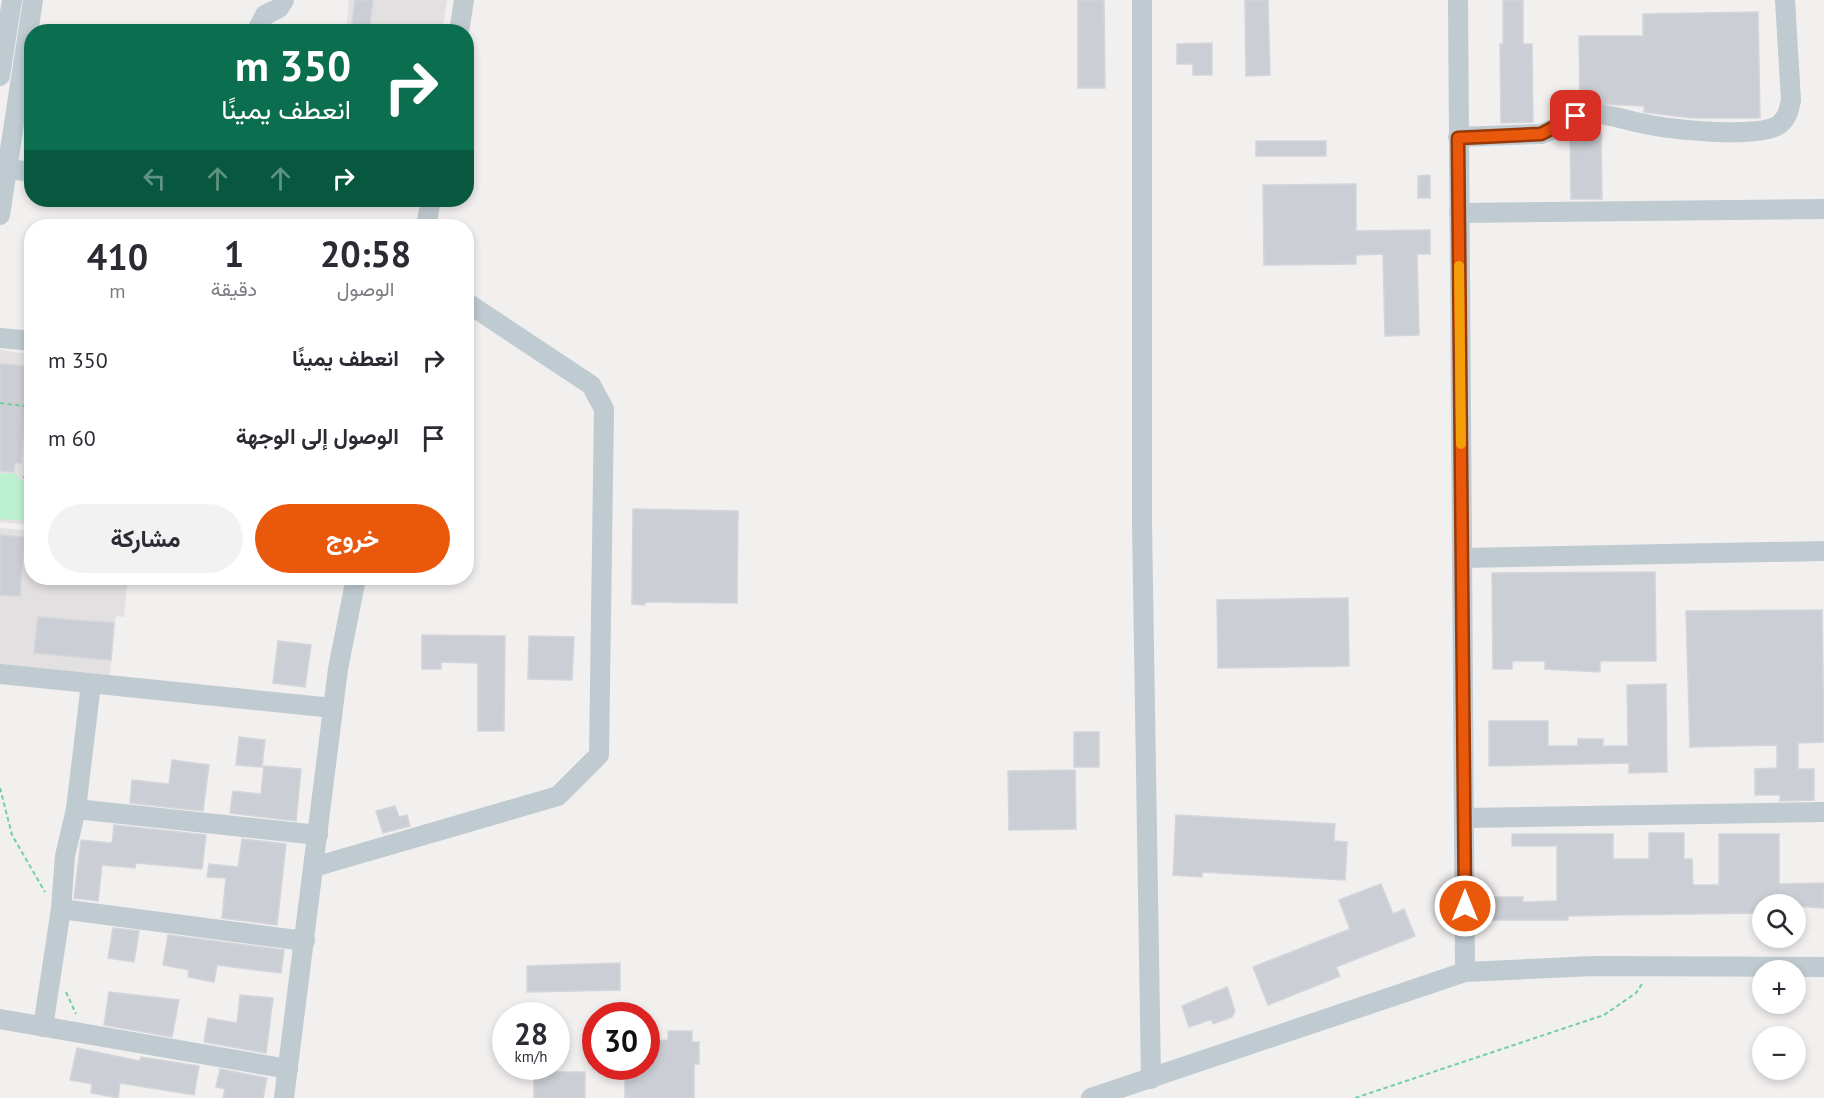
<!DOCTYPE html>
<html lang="ar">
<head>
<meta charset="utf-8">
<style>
	:root { --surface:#fff; --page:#f2f2f3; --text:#2b2b33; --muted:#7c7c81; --accent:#ea580c }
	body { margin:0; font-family:"PT Sans",Vazirmatn,sans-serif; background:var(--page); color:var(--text); direction:rtl; height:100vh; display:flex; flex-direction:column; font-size:22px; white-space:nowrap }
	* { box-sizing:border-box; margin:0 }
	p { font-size:20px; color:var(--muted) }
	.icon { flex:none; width:33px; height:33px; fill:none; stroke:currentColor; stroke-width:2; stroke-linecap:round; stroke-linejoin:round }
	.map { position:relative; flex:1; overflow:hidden; direction:ltr }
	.panel { position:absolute; left:24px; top:219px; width:450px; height:366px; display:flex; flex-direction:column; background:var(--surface); border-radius:24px; box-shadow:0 3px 9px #0003; direction:rtl }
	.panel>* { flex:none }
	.banner { position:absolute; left:24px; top:24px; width:450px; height:183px; border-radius:24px; box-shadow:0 3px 9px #0003; direction:rtl; background:#0b6e4f; color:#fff; overflow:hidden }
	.controls { position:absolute; left:1752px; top:894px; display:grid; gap:12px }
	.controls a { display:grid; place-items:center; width:54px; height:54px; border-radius:50%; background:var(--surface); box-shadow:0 3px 9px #0003; font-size:30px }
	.speed { position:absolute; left:492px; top:1002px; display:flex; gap:12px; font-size:30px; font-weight:700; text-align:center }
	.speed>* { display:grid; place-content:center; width:78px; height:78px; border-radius:50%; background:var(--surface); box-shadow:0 3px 9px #0003; line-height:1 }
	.speed small { font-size:15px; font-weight:400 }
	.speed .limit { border:9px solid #d22; background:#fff; color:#111 }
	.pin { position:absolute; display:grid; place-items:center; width:51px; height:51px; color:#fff; margin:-26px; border-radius:12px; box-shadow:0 3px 9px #0006 }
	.me { position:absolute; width:66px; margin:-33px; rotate:0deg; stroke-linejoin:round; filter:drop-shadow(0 0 4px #0008) }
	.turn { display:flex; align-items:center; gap:21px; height:126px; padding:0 24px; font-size:27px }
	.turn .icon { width:78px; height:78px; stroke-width:2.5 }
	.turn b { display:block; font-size:42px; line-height:51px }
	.lanes { display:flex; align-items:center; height:57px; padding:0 24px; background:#0003; justify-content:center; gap:30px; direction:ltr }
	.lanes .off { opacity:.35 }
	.eta { display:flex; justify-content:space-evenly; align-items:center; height:102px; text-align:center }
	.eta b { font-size:36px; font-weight:700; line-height:42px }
	.button { display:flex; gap:12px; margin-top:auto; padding:12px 24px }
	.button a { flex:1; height:69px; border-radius:36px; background:var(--accent); color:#fff; font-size:24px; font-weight:700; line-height:69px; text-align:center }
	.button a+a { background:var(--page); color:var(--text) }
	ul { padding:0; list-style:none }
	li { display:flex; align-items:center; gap:18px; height:78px; padding:0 24px }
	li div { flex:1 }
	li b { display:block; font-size:22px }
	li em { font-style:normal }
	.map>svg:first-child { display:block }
</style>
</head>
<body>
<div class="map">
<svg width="1824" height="1098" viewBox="0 0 1824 1098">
	<rect width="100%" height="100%" fill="#f2efef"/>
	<g fill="#e3e0e1">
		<polygon points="349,0 447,0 442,31 346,32"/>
		<polygon points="0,350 31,354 31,525 0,522"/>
		<polygon points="0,528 31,531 32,578 128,578 124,617 116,616 110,675 0,665"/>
	</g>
	<polygon fill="#bcf1cf" points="0,473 15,474 22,481 31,481 31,521 0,519"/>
	<g fill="#cbced4" stroke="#d3d5db" stroke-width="1.5">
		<polygon points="355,0 373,0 369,32 351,32"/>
		<polygon points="1078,0 1104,0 1105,88 1078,88"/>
		<polygon points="1245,0 1268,0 1270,75 1246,76"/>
		<polygon points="1503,0 1523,0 1523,44 1532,44 1533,122 1501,123 1500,44 1503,44"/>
		<polygon points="1758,12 1760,118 1692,118 1644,112 1644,106 1580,103 1579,36 1643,36 1643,14"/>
		<polygon points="1212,43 1212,75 1193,75 1193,64 1177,64 1177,44"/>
		<polygon points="1572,132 1601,132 1602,199 1571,199 1570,134"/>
		<rect x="1256" y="141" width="70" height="15"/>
		<polygon points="1430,175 1430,198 1418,198 1418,176"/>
		<polygon points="1356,184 1356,231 1430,230 1430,254 1417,254 1419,335 1385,336 1383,254 1356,255 1356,264 1264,265 1263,185"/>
		<polygon points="0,364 32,367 32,391 27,391 21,463 15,463 14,472 0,471"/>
		<polygon points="633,509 738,511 737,603 645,602 645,605 632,604"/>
		<polygon points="0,535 24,537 20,596 0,595"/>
		<polygon points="1655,572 1656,661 1600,661 1600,672 1545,669 1545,661 1512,661 1512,669 1493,669 1492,573"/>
		<polygon points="1348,598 1349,666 1218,668 1217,600"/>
		<polygon points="1822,610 1824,742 1798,743 1798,769 1814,769 1814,800 1780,801 1780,795 1755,795 1755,769 1777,768 1777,745 1690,747 1686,611"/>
		<polygon points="38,617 114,623 111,660 34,653"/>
		<polygon points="422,635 505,636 504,731 478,731 478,663 441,662 441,669 422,669"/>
		<polygon points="529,636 574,637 572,680 528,679"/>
		<polygon points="278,641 311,645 305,687 273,683"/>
		<polygon points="1666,684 1667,772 1629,773 1629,763 1489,766 1489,721 1548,721 1548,746 1578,746 1578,739 1603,739 1603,746 1628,746 1627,685"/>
		<rect x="1074" y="732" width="25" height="35"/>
		<polygon points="239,737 265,740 262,767 236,765"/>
		<polygon points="172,760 209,765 203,811 130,803 132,780 169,784"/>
		<polygon points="264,766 301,769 296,821 230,813 233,791 261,794"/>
		<polygon points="1075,770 1076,829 1009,830 1008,771"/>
		<polygon points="395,806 399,817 407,815 410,826 383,833 376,811"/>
		<polygon points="1176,815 1335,824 1334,841 1347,842 1345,880 1202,872 1202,877 1173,875"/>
		<polygon points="114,825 206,835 202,869 136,863 135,868 102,865 98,901 74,898 81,840 112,843"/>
		<polygon points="1649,833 1684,833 1684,859 1692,859 1693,885 1719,885 1719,834 1779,834 1779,884 1824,883 1824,908 1762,904 1762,913 1613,915 1568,916 1568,920 1490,920 1490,897 1523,897 1523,902 1557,901 1557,846 1512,846 1512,834 1613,834 1613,859 1649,859"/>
		<polygon points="242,839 286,844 277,925 222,918 226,878 207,877 209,864 238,867"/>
		<polygon points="1381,884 1393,914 1404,909 1415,936 1336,967 1340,976 1268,1005 1253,967 1350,929 1339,900"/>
		<polygon points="113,928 139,931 134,962 108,958"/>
		<polygon points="168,935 284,950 281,973 217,965 214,982 188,977 189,970 163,965"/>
		<polygon points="620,963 620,990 527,992 527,966"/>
		<polygon points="1227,987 1235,1011 1232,1017 1213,1024 1212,1019 1189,1027 1182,1006"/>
		<polygon points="109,992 179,1000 172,1037 104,1025"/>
		<polygon points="240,995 273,998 266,1053 204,1042 208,1018 237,1023"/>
		<polygon points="668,1031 692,1031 692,1042 699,1042 699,1064 694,1064 694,1098 625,1098 625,1066 646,1066 646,1041 668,1040"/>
		<polygon points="77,1048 140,1061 141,1057 199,1066 194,1095 120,1083 118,1098 91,1093 92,1084 70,1080"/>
		<polygon points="220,1069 267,1078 263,1098 223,1098 225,1089 216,1087"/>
		<rect x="534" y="1072" width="51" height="26"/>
	</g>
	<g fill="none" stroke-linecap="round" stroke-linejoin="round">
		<g stroke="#72d09f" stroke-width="2" stroke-dasharray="4.5 3" stroke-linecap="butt">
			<polyline points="0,403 32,407"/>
			<polyline points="23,477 32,478"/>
			<polyline points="0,788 12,835 45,892"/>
			<polyline points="66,992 76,1014"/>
			<polyline points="1355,1098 1604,1015 1636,993 1642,984"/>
		</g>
		<g stroke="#bfcad1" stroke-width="20">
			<polyline points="1142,0 1142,523 1151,1079"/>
			<polyline points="1458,0 1465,972"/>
			<polyline points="256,32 265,15 279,8 284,0"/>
			<polyline points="459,32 464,0"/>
			<polyline points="0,76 12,0"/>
			<path d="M 1458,137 L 1541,134 C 1559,129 1572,114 1591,114 C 1608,113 1624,120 1640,123 C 1667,129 1760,140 1780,124 C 1788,117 1789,109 1791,100 L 1785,0"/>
			<polyline points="0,168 32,172"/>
			<polyline points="1459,213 1824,209"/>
			<polyline points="0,215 33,0"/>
			<polyline points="426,226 431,200"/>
			<polyline points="0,338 32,341"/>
			<polyline points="1462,558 1824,551"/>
			<polyline points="0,674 333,708"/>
			<polyline points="76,809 318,835"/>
			<polyline points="1464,818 1824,812"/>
			<polyline points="314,867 558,796 599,755 604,409 591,385 466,302"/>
			<polyline points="61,909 305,941"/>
			<polyline points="0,1019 288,1069"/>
			<polyline points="43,1027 61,909 65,856 76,809 91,684"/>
			<polyline points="284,1098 338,669 356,578"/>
			<polyline points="1091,1098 1465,972 1593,966 1824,967"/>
		</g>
	</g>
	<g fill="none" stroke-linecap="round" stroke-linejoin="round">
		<g stroke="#983908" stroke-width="15">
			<polyline id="route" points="1465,906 1458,138 1541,134 1576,116"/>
		</g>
		<use href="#route" stroke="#ea580c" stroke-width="10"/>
		<polyline stroke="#f59e0b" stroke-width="10" points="1459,266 1461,444"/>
	</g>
</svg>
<div class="controls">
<a><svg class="icon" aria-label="search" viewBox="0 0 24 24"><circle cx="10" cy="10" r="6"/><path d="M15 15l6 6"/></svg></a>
<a>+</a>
<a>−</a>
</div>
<div class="speed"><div>28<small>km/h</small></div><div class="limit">30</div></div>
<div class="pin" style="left:1576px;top:116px;background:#d93025"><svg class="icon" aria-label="arrive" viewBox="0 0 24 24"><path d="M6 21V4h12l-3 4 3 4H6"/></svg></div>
<svg class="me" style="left:1465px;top:906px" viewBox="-20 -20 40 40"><circle r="17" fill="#ea580c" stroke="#fff" stroke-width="3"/><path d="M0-11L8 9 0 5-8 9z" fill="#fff"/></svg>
<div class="banner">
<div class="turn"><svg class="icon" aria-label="right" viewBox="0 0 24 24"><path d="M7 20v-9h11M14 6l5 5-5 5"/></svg><div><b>350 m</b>انعطف يمينًا</div></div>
<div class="lanes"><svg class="icon off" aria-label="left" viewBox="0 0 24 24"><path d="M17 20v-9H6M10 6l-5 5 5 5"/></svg><svg class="icon off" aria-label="ahead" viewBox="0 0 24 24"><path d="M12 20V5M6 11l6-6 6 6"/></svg><svg class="icon off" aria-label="ahead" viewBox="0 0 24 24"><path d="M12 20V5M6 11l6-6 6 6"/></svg><svg class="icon" aria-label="right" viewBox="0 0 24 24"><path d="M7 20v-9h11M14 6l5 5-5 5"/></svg></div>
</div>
<section class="panel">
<div class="eta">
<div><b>20:58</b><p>الوصول</p></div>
<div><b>1</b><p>دقيقة</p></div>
<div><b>410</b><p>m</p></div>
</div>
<ul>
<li><svg class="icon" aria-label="right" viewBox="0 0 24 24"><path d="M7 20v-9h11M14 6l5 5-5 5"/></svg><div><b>انعطف يمينًا</b></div><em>350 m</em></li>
<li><svg class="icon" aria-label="arrive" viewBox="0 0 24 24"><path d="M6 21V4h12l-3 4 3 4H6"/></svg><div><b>الوصول إلى الوجهة</b></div><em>60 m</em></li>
</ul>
<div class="button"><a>خروج</a><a>مشاركة</a></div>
</section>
</div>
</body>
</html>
